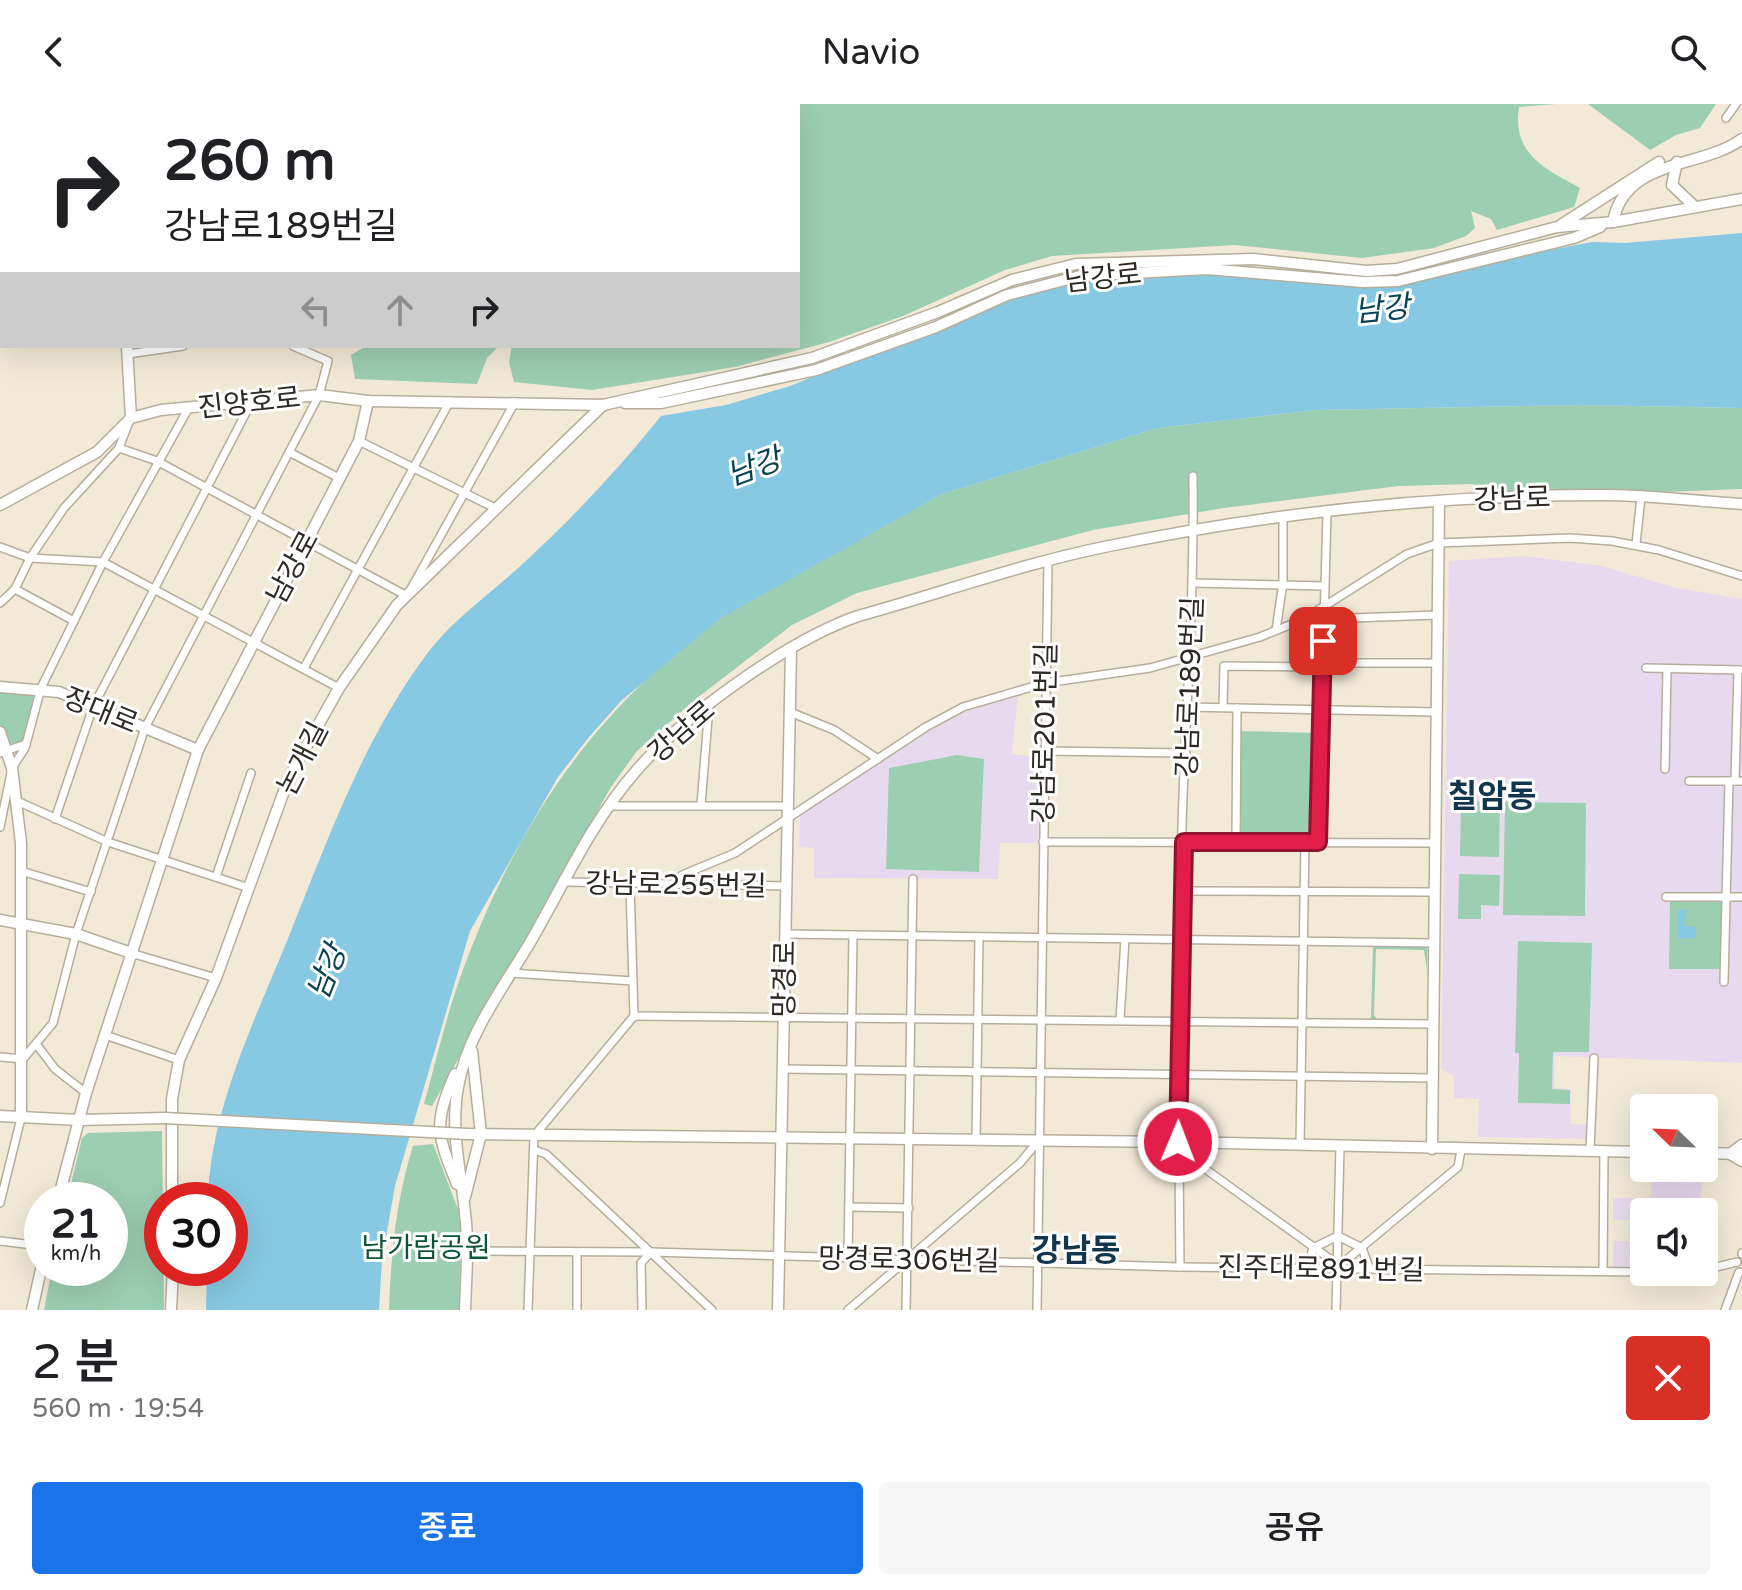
<!DOCTYPE html>
<html lang="ko">
<head>
<meta charset="utf-8">
<style>
	:root { --surface:#fff; --page:#f6f6f6; --text:#202124; --muted:#757577; --accent:#1a73e8 }
	body { margin:0; font-family:"Varela Round","Noto Sans KR",sans-serif; background:var(--page); color:var(--text); height:100vh; display:flex; flex-direction:column; font-size:30px; white-space:nowrap }
	* { box-sizing:border-box; margin:0 }
	p { font-size:26px; color:var(--muted) }
	.icon { flex:none; width:44px; height:44px; fill:none; stroke:currentColor; stroke-width:2; stroke-linecap:round; stroke-linejoin:round }
	.map { position:relative; height:1206px; overflow:hidden }
	.details { display:flex; flex-direction:column; background:var(--surface); flex:1 }
	.details>* { flex:none }
	.hud { position:absolute; left:0px; top:0px; width:800px; height:244px; box-shadow:0 8px 32px #0002; background:#fff; color:var(--text); overflow:hidden }
	.needle { width:52px; rotate:293deg }
	.tools { position:absolute; left:1630px; top:990px; display:grid; gap:16px }
	.tools a { display:grid; place-items:center; width:88px; height:88px; border-radius:8px; background:var(--surface); box-shadow:0 8px 32px #0002; font-size:40px }
	.speed { position:absolute; left:24px; top:1078px; display:flex; gap:16px; font-size:40px; font-weight:700; text-align:center }
	.speed>* { display:grid; place-content:center; width:104px; height:104px; border-radius:50%; background:var(--surface); box-shadow:0 8px 32px #0002; line-height:1 }
	.speed small { font-size:20px; font-weight:400 }
	.speed .limit { border:12px solid #d22; background:#fff; color:#111 }
	.pin { position:absolute; display:grid; place-items:center; width:68px; height:68px; color:#fff; margin:-34px; border-radius:16px; box-shadow:0 4px 12px #0006 }
	.me { position:absolute; width:88px; margin:-44px; rotate:1deg; stroke-linejoin:round; filter:drop-shadow(0 0 6px #0008) }
	.turn { display:flex; align-items:center; gap:28px; height:168px; padding:0 32px; font-size:36px }
	.turn .icon { width:104px; height:104px; stroke-width:2.5 }
	.turn b { display:block; font-size:56px; line-height:68px }
	.lanes { display:flex; align-items:center; height:76px; padding:0 32px; background:#0003; justify-content:center; gap:40px; direction:ltr }
	.lanes .off { opacity:.35 }
	.round { display:grid; place-items:center; flex:none; width:84px; height:84px; border-radius:8px; background:var(--page) }
	.headline { display:flex; align-items:center; justify-content:space-between; height:136px; padding:0 32px }
	h1 { font-size:48px; font-weight:600; line-height:60px }
	.primary-button { display:flex; gap:16px; margin-top:auto; padding:16px 32px }
	.primary-button a { flex:1; height:92px; border-radius:8px; background:var(--accent); color:#fff; font-size:32px; font-weight:600; line-height:92px; text-align:center }
	.primary-button a+a { background:var(--page); color:var(--text) }
	header { display:flex; justify-content:space-between; align-items:center; height:104px; padding:0 32px; background:var(--surface); font-size:36px; font-weight:600 }
	.map>svg:first-child { display:block }
</style>
</head>
<body>
<header><svg class="icon" aria-label="back" viewBox="0 0 24 24"><path d="M15 5l-7 7 7 7"/></svg>Navio<svg class="icon" aria-label="search" viewBox="0 0 24 24"><circle cx="10" cy="10" r="6"/><path d="M15 15l6 6"/></svg></header>
<div class="map">
<svg width="1742" height="1206" viewBox="0 0 1742 1206">
	<rect width="100%" height="100%" fill="#f2e9d7"/>
	<g fill="#e8daee">
		<polygon points="1525,452 1602,462 1672,483 1742,495 1742,959 1555,952 1554,984 1571,985 1570,1020 1593,1021 1593,1035 1478,1033 1479,995 1454,994 1454,973 1441,965 1449,457"/>
		<polygon points="1018,590 1012,650 1042,654 1038,739 1000,739 998,775 814,774 814,744 799,743 800,711 926,629 963,609"/>
		<polygon points="1651,1064 1703,1064 1700,1108 1644,1108 1644,1164 1613,1164 1614,1137 1630,1137 1630,1116 1613,1116 1613,1094 1651,1093"/>
	</g>
	<g fill="#9cceb2">
		<path d="M 301,0 L 1556,0 L 1519,3 C 1512,50 1544,64 1580,84 L 1574,103 L 1497,126 L 1491,115 L 1471,107 L 1475,124 L 1466,132 L 1434,144 L 1362,154 L 1235,141 L 1052,152 L 1005,166 L 903,212 L 829,238 L 735,263 L 592,286 L 514,278 L 509,258 L 512,242 L 798,242 L 798,2 Z"/>
		<polygon points="1588,0 1716,0 1700,24 1676,31 1650,46"/>
		<polygon points="366,242 499,242 487,254 477,280 355,275 351,251"/>
		<path d="M 1581,301 L 1742,304 L 1742,385 L 1529,393 L 1472,380 L 1398,382 L 1224,404 L 1093,426 L 857,489 L 792,521 L 697,594 L 637,647 L 611,683 L 432,1002 L 424,1000 C 435,961 444,921 457,883 C 514,719 601,591 748,496 L 942,390 L 1158,324 L 1317,306 Z"/>
		<polygon points="0,583 41,584 26,640 6,649 0,629"/>
		<polygon points="1241,627 1317,629 1316,725 1299,735 1237,734"/>
		<polygon points="957,651 984,655 979,768 886,765 889,664"/>
		<polygon points="1461,697 1500,698 1499,753 1460,752"/>
		<polygon points="1505,698 1586,699 1585,812 1503,811"/>
		<polygon points="1459,770 1500,771 1499,802 1481,801 1481,815 1458,815"/>
		<polygon points="1670,797 1722,797 1721,865 1669,865"/>
		<polygon points="1518,837 1592,839 1589,948 1553,948 1552,985 1570,986 1570,1000 1518,999 1519,949 1515,949"/>
		<polygon points="1373,842 1427,843 1427,866 1424,846 1376,845 1374,911 1377,915 1371,915"/>
		<polygon points="162,1027 164,1206 44,1206 52,1164 110,1164 110,1096 67,1096 82,1034 88,1029"/>
		<path d="M 433,1040 L 461,1113 L 459,1206 L 389,1206 C 391,1149 396,1096 413,1042 Z"/>
	</g>
	<g fill="#87c9e3">
		<path d="M 1742,129 L 1742,304 L 1580,301 L 1317,306 L 1158,324 L 942,390 L 721,514 L 621,597 L 589,633 L 558,673 L 470,827 L 395,1082 L 382,1156 L 379,1206 L 206,1206 L 207,1164 L 230,1164 L 230,1096 L 208,1096 C 210,1007 254,918 287,837 C 326,740 362,638 424,554 C 450,518 484,495 516,466 C 568,419 617,367 661,312 L 726,301 L 790,282 L 1054,175 L 1192,164 L 1382,178 L 1592,138 L 1625,139 Z"/>
		<polygon points="1678,806 1687,806 1683,822 1696,823 1695,834 1678,835"/>
	</g>
	<g fill="none" stroke-linecap="round" stroke-linejoin="round">
		<g stroke="#b6ae9c" stroke-width="10">
			<g id="street">
				<polyline points="250,2 250,0"/>
				<polyline points="1726,14 1736,0"/>
				<polyline points="0,76 2,78"/>
				<polyline points="128,250 183,242"/>
				<polyline points="359,337 497,405"/>
				<polyline points="119,344 157,357 407,492 515,298"/>
				<polyline points="289,348 339,374"/>
				<polyline points="1636,440 1641,393"/>
				<polyline points="0,443 30,454 103,458 339,584"/>
				<polyline points="1193,479 1324,482"/>
				<polyline points="15,485 74,517"/>
				<polyline points="0,499 15,485 30,454 64,404 119,344 129,318"/>
				<polyline points="1323,515 1438,511"/>
				<polyline points="1276,526 1283,479 1283,415"/>
				<polyline points="1323,559 1437,559"/>
				<polyline points="304,564 450,297"/>
				<polyline points="1646,564 1740,566"/>
				<polyline points="1187,603 1436,608"/>
				<polyline points="1223,603 1224,562 1323,563"/>
				<polyline points="790,608 834,626 878,655"/>
				<polyline points="1044,647 1186,649"/>
				<polyline points="0,649 26,640"/>
				<polyline points="1665,665 1667,565"/>
				<polyline points="1689,677 1742,677"/>
				<polyline points="1735,677 1738,566"/>
				<polyline points="17,697 108,738 249,784"/>
				<polyline points="701,701 709,602"/>
				<polyline points="610,702 788,702"/>
				<polyline points="55,715 93,603 251,299"/>
				<polyline points="0,723 12,664 25,644 41,584 103,458 188,305"/>
				<polyline points="1043,738 1434,739"/>
				<polyline points="1236,738 1237,604"/>
				<polyline points="1318,738 1327,409"/>
				<polyline points="21,767 91,788"/>
				<polyline points="216,773 251,669"/>
				<polyline points="566,778 786,782"/>
				<polyline points="677,781 682,771 735,749 926,623 963,603 1045,579 1150,564 1260,533 1304,515 1407,450 1439,439 1570,434 1612,437 1659,446 1742,472"/>
				<polyline points="1183,787 1434,788"/>
				<polyline points="1666,793 1742,793"/>
				<polyline points="785,830 1433,839"/>
				<polyline points="134,850 216,874"/>
				<polyline points="511,869 633,877"/>
				<polyline points="1724,878 1729,677"/>
				<polyline points="634,912 1432,920"/>
				<polyline points="1120,916 1125,835"/>
				<polyline points="105,931 179,956"/>
				<polyline points="37,941 55,965 86,989"/>
				<polyline points="0,953 23,955 53,919 76,830 145,624 319,291 328,257 293,242"/>
				<polyline points="782,965 1431,974"/>
				<polyline points="976,1035 979,833"/>
				<polyline points="1300,1041 1305,738"/>
				<polyline points="534,1046 546,1050 712,1206"/>
				<polyline points="1179,1046 1337,1160"/>
				<polyline points="1590,1047 1594,954"/>
				<polyline points="0,1099 21,1014"/>
				<polyline points="849,1103 909,1104"/>
				<polyline points="0,1137 42,1142"/>
				<polyline points="467,1147 651,1148 1180,1163 1644,1168"/>
				<polyline points="1742,1150 1742,1149"/>
				<polyline points="848,1154 853,831"/>
				<polyline points="1308,1162 1313,1144 1338,1132 1362,1144 1369,1163"/>
				<polyline points="1339,1162 1458,1063 1461,1046"/>
				<path d="M 1180,1163 C 1178,976 1177,789 1187,603 C 1191,525 1194,449 1193,372"/>
				<polyline points="1704,1166 1737,1158"/>
				<polyline points="1603,1167 1604,1047"/>
				<polyline points="1691,1168 1694,1168"/>
				<polyline points="528,1206 534,1032 634,912 630,781"/>
				<polyline points="577,1206 577,1149"/>
				<polyline points="642,1206 641,1159 651,1148"/>
				<polyline points="848,1206 1020,1059 1039,1036"/>
				<polyline points="906,1206 913,775"/>
				<polyline points="1037,1206 1048,457"/>
				<polyline points="1336,1206 1340,1043"/>
				<polyline points="1725,1206 1739,1168"/>
			</g>
		</g>
		<g stroke="#b6ae9c" stroke-width="13">
			<g id="secondary">
				<polyline points="28,0 29,2"/>
				<polyline points="1677,58 1672,81 1694,102"/>
				<polyline points="0,110 2,110"/>
				<path d="M 1613,118 C 1625,54 1701,65 1742,35"/>
				<polyline points="1561,121 1659,58"/>
				<polyline points="127,242 131,314"/>
				<polyline points="625,299 661,299 816,266 936,223 1007,191 1080,172 1207,165 1363,178 1398,177 1574,134 1600,123"/>
				<polyline points="0,401 97,348 131,314 161,306 319,291 368,297 605,301"/>
				<polyline points="0,583 59,588 198,646"/>
				<polyline points="0,628 12,664 21,739 21,1014"/>
				<polyline points="0,816 76,830 134,850"/>
				<path d="M 455,970 C 433,1020 437,1031 457,1080"/>
				<polyline points="0,1012 79,1016 165,1014"/>
				<polyline points="467,1030 1178,1038 1644,1048"/>
				<polyline points="1742,1041 1730,1050 1742,1057"/>
				<polyline points="1432,1045 1439,397"/>
				<polyline points="1704,1049 1742,1050"/>
				<polyline points="465,1093 481,1030 472,947"/>
				<polyline points="58,1096 86,989 198,646 359,337 368,297"/>
				<polyline points="172,1096 172,995 179,956 216,874 288,676 307,641 339,584 397,501 603,301 812,254 938,208 1012,176 1076,160 1254,155 1366,167 1397,165 1557,123 1613,118 1742,95"/>
				<polyline points="32,1206 42,1161"/>
				<polyline points="171,1206 173,1164"/>
				<path d="M 465,1206 C 466,1174 469,1141 465,1109 C 461,1067 450,1026 458,983 C 466,933 502,885 528,842 C 562,784 591,718 636,667 C 684,611 789,536 858,512 C 941,489 1024,459 1109,442 C 1270,409 1438,391 1603,391 C 1649,391 1696,397 1742,400"/>
				<polyline points="778,1206 791,545"/>
			</g>
		</g>
		<use href="#street" stroke="#fff" stroke-width="7"/>
		<use href="#secondary" stroke="#fff" stroke-width="10"/>
		<g stroke="#b6ae9c" stroke-width="13" stroke-linecap="butt">
			<polyline id="secondary-bridge" points="165,1014 467,1030"/>
		</g>
		<use href="#secondary-bridge" stroke="#fff" stroke-width="10"/>
	</g>
	<g fill="none" stroke-linecap="round" stroke-linejoin="round">
		<g stroke="#92132f" stroke-width="20">
			<polyline id="route" points="1178,1038 1184,738 1318,738 1323,537"/>
		</g>
		<use href="#route" stroke="#e11d48" stroke-width="14"/>
	</g>
	<g text-anchor="middle" stroke-width="6" stroke-linejoin="round" paint-order="stroke">
		<g font-size="28" fill="#2d2a23" stroke="#fff">
			<text transform="translate(1103 173) rotate(-6)" y="10">남강로</text>
			<text transform="translate(249 298) rotate(-6)" y="10">진양호로</text>
			<text transform="translate(1512 394) rotate(-2)" y="10">강남로</text>
			<text transform="translate(292 463) rotate(-62)" y="10">남강로</text>
			<text transform="translate(1189 583) rotate(-88)" y="10">강남로189번길</text>
			<text transform="translate(101 606) rotate(22)" y="10">장대로</text>
			<text transform="translate(681 627) rotate(-41)" y="10">강남로</text>
			<text transform="translate(1044 629) rotate(-89)" y="10">강남로201번길</text>
			<text transform="translate(302 654) rotate(-63)" y="10">논개길</text>
			<text transform="translate(676 780) rotate(1)" y="10">강남로255번길</text>
			<text transform="translate(784 875) rotate(-89)" y="10">망경로</text>
			<text transform="translate(909 1155) rotate(1)" y="10">망경로306번길</text>
			<text transform="translate(1321 1164) rotate(1)" y="10">진주대로891번길</text>
		</g>
		<g font-size="28" fill="#0b5436" stroke="#fff">
			<text x="426" y="1153">남가람공원</text>
		</g>
		<g font-size="30" font-style="italic" fill="#064254" stroke="#fff">
			<text transform="translate(1382 205) rotate(-6)" y="10">남강</text>
			<text transform="translate(754 363) rotate(-20)" y="10">남강</text>
			<text transform="translate(327 868) rotate(-68)" y="10">남강</text>
		</g>
		<g font-size="32" font-weight="bold" fill="#13364f" stroke="#fff">
			<text x="1492" y="703">칠암동</text>
			<text x="1076" y="1157">강남동</text>
		</g>
	</g>
</svg>
<div class="tools">
<a><svg class="needle" viewBox="-14 -14 28 28"><path d="M0-13l5 13h-10z" fill="#e53935"/><path d="M0 13l5-13h-10z" fill="#757577"/></svg></a>
<a><svg class="icon" aria-label="sound" viewBox="0 0 24 24"><path d="M4 9h4l5-4v14l-5-4H4zM17 9q2 3 0 6"/></svg></a>
</div>
<div class="speed"><div>21<small>km/h</small></div><div class="limit">30</div></div>
<div class="pin" style="left:1323px;top:537px;background:#d93025"><svg class="icon" aria-label="arrive" viewBox="0 0 24 24"><path d="M6 21V4h12l-3 4 3 4H6"/></svg></div>
<svg class="me" style="left:1178px;top:1038px" viewBox="-20 -20 40 40"><circle r="17" fill="#e11d48" stroke="#fff" stroke-width="3"/><path d="M0-11L8 9 0 5-8 9z" fill="#fff"/></svg>
<div class="hud">
<div class="turn"><svg class="icon" aria-label="right" viewBox="0 0 24 24"><path d="M7 20v-9h11M14 6l5 5-5 5"/></svg><div><b>260 m</b>강남로189번길</div></div>
<div class="lanes"><svg class="icon off" aria-label="left" viewBox="0 0 24 24"><path d="M17 20v-9H6M10 6l-5 5 5 5"/></svg><svg class="icon off" aria-label="ahead" viewBox="0 0 24 24"><path d="M12 20V5M6 11l6-6 6 6"/></svg><svg class="icon" aria-label="right" viewBox="0 0 24 24"><path d="M7 20v-9h11M14 6l5 5-5 5"/></svg></div>
</div>
</div>
<section class="details">
<div class="headline"><div><h1>2 분</h1><p>560 m · 19:54</p></div><a class="round" style="background:#d93025;color:#fff"><svg class="icon" aria-label="close" viewBox="0 0 24 24"><path d="M6 6l12 12M18 6L6 18"/></svg></a></div>
<div class="primary-button"><a>종료</a><a>공유</a></div>
</section>
</body>
</html>
